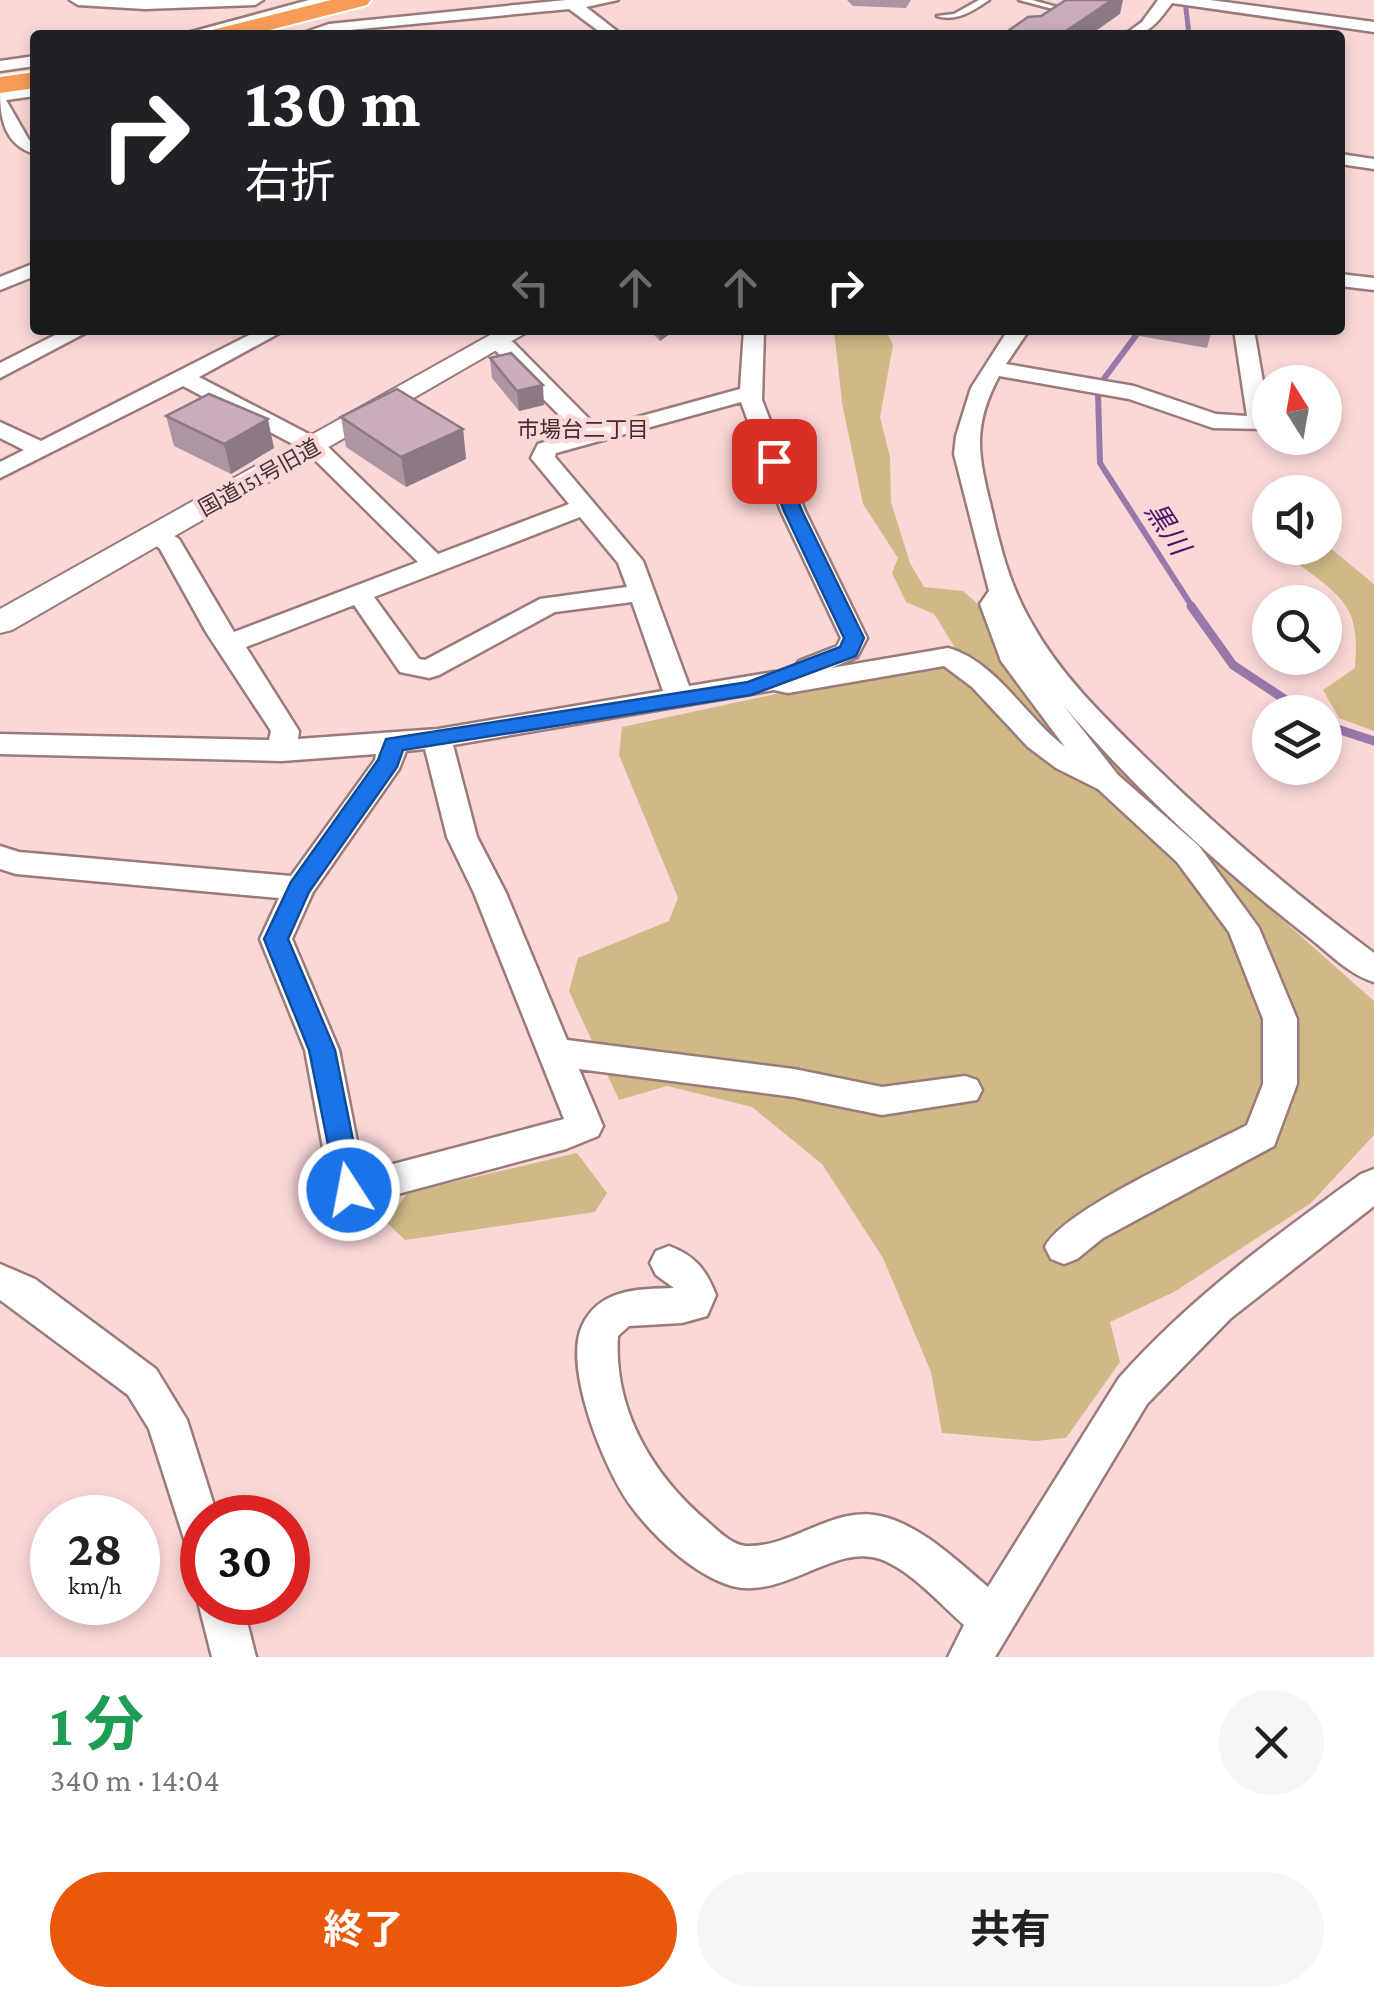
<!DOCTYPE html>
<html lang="ja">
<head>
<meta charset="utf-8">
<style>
	:root { --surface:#fff; --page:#f6f6f6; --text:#222; --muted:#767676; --accent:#ea580c }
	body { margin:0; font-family:"Crimson Pro","Noto Sans JP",serif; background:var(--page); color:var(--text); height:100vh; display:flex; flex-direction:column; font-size:38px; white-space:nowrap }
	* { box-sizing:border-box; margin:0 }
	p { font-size:32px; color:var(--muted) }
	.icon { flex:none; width:55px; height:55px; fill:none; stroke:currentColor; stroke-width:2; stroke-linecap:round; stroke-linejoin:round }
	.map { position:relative; height:1657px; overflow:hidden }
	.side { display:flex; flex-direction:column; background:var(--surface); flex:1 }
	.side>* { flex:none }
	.hud { position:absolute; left:30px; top:30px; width:1315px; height:305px; border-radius:10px; box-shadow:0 5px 15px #0003; background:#202124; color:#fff; overflow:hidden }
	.needle { width:65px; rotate:349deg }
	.tools { position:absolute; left:1252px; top:365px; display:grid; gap:20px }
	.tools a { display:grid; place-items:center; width:90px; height:90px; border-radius:50%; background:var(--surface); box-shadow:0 5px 15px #0003; font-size:50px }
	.speed { position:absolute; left:30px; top:1495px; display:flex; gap:20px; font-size:50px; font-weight:700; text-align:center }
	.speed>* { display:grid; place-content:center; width:130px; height:130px; border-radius:50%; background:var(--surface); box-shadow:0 5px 15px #0003; line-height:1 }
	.speed small { font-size:25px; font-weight:400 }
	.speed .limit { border:15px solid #d22; background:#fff; color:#111 }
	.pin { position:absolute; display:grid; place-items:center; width:85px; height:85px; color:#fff; margin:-42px; border-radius:20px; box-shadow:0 5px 15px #0006 }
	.me { position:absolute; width:110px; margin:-55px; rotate:349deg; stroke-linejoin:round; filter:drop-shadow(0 0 8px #0008) }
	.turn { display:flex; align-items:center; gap:35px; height:210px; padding:0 50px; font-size:45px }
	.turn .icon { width:130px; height:130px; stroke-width:2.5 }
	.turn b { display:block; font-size:70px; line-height:85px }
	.lanes { display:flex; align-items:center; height:95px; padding:0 50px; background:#0003; justify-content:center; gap:50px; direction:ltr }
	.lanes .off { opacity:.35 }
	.round { display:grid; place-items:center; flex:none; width:105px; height:105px; border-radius:52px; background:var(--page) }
	.summary { display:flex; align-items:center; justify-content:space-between; height:170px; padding:0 50px }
	h1 { font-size:60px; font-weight:700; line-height:75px; color:#1e9e55 }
	.primary-button { display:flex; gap:20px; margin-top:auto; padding:20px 50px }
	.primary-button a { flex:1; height:115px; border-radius:60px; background:var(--accent); color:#fff; font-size:40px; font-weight:700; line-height:115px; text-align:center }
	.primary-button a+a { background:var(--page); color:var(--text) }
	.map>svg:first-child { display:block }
</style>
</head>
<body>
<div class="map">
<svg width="1374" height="1657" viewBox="0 0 1374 1657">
	<rect width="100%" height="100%" fill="#fbd8d8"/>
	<g fill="#cfba87">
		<polygon points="834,330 886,330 893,345 880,417 890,457 891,502 910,563 924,587 963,591 979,605 992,635 1038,669 1134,782 1207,853 1374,1001 1374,1135 1311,1203 1174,1292 1110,1322 1120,1362 1066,1438 1036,1441 942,1433 931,1372 883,1258 822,1164 752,1107 667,1086 619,1100 569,991 578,958 669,921 678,898 619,755 622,727 790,691 836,687 943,665 954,646 934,614 906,602 892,573 898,558 863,504 842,403"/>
		<path d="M 1325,544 L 1374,584 L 1374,731 L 1339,718 L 1323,690 L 1355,668 C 1362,601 1337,595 1290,557 L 1284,548 L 1325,548 Z"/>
		<polygon points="577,1153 607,1193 595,1212 405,1240 387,1223 407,1193"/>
	</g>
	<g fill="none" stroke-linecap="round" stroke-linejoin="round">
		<polyline stroke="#9778a9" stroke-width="5" points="1185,0 1189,35"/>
		<polyline stroke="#9778a9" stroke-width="6" points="1140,330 1103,380 1098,393 1100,463 1193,608"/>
		<g stroke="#9778a9" stroke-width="9">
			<polyline points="1191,606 1233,665 1304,712"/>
			<polyline points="1325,725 1374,741"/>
		</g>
		<g stroke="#9a7b7a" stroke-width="5">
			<g id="service">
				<path d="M 979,0 L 989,0 C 973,11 956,22 937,16 L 954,14 Z"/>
				<polygon points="1019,0 1032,0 1068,10 1064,12"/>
			</g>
		</g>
		<g stroke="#9a7b7a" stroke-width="5">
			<g id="minor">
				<polygon points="70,0 263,0 255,5 145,9 78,5"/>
				<polygon points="309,0 335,0 207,35 180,35"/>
				<polygon points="566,0 618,0 586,7 622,35 604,35 569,9 297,35 329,24"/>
				<path d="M 1158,0 L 1210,0 L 1374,22 L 1374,32 L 1172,3 C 1157,23 1150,35 1124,35 L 1142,22 Z"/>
				<polygon points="35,56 35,66 0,71 0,61"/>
				<path d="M 35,86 L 35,96 L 6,100 L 29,140 L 35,142 L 35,154 C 5,145 0,120 0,91 Z"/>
				<polygon points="1340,154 1374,159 1374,169 1340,164"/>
				<polygon points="35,263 35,276 0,290 0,277"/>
				<polygon points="1340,274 1374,278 1374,290 1340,286"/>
				<polygon points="65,330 91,330 0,378 0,363"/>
				<path d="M 259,330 L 285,330 L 199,377 L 322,441 L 438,554 L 569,504 L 531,458 L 538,444 L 577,433 L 497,352 L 485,343 L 488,338 L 496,337 L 513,342 L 598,428 L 740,389 L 744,330 L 764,330 L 762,400 L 805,511 L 867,638 L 857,657 L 831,668 L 948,648 C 996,661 1026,718 1065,747 L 1001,661 L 980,604 L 989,591 L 954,454 L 956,436 L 971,388 L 1008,330 L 1029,330 L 1006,364 L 1134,386 L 1216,414 L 1247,416 L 1234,330 L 1254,330 L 1270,422 L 1267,429 L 1213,428 L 1129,399 L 999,376 C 972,427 978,454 991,507 C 1000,547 1010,586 1031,622 C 1060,675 1105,718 1148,760 C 1219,829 1294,894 1374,953 L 1374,982 C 1350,975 1330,954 1311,939 C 1222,870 1137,791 1064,706 L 1118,775 L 1199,846 L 1259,928 L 1297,1019 L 1297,1084 L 1274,1146 L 1103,1238 L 1077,1259 L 1064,1264 L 1051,1259 L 1045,1247 C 1063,1209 1204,1148 1247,1125 L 1263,1084 L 1263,1019 L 1229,932 L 1177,862 L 1098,789 L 1056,768 L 1028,747 L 972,687 L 944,666 L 788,693 L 774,690 L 453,745 L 477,837 L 506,893 L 567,1040 L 794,1069 L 882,1087 L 965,1076 L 977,1080 L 982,1090 L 977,1100 L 882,1115 L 794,1097 L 579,1069 L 603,1126 L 598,1136 L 566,1149 L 349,1207 L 336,1202 L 331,1191 L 305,1050 L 260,939 L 279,898 L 16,874 L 0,869 L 0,846 L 19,852 L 291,876 L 375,760 L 376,754 L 282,761 L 0,754 L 0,734 L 269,740 L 271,731 L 206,632 L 160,549 L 144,535 L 147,530 L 165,530 L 179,539 L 234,632 L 418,562 L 306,451 L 183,386 L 0,478 L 0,462 L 24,450 L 0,438 L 0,422 L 41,441 ZM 741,402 L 781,511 L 841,638 L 837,646 L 799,661 L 795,667 L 800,673 L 774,672 L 689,686 L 643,561 L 555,457 L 556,453 ZM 580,517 L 618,563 L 627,587 L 540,599 L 425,660 L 419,659 L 374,597 ZM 632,602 L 663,691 L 438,729 L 298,739 L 299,731 L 246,647 L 354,605 L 400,672 L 429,678 L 439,675 L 555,612 ZM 425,749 L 447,837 L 474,893 L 564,1119 L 363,1172 L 339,1050 L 292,939 L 313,892 L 399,769 L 406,751 Z"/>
				<path d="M 1374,1169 L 1374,1206 L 1231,1318 L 1147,1404 L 995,1657 L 948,1657 L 964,1625 C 940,1604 911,1570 880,1559 C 836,1543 782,1600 732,1586 C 694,1575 654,1537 631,1506 C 605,1471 563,1368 582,1326 C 599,1289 637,1289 674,1288 L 656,1275 L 650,1263 L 656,1251 L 669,1246 C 696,1256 706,1270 716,1295 L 707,1316 L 682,1323 L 629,1326 L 618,1336 C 613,1410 653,1476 708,1522 C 718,1531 732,1545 746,1546 C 792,1548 834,1505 880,1516 C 921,1525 957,1561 988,1587 L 1119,1378 C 1190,1298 1275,1236 1361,1174 Z"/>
				<polygon points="0,1264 35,1279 156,1369 187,1420 218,1518 202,1518 202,1554 187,1548 149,1429 128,1395 0,1300"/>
				<polygon points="202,1591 202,1602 242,1602 256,1657 212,1657 198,1602"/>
			</g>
		</g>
		<g stroke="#9a7b7a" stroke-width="4">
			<polygon id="tertiary" points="499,330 531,330 12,630 0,633 0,609"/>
		</g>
		<g stroke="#fff" stroke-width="4">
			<g id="trunk">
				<polygon points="331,0 371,0 367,5 250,35 209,35 212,30"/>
				<polygon points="35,72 35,88 0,93 0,77"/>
			</g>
		</g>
		<use href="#service" fill="#fff" fill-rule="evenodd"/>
		<use href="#minor" fill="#fff" fill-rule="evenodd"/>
		<use href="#tertiary" fill="#fff" fill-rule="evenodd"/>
		<use href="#trunk" fill="#f69c57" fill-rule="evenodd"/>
	</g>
	<g fill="#ae95a3">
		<polygon points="847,0 911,0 906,8 853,6"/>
		<polygon points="649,330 675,330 660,341"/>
		<polygon points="1124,330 1212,330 1207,348 1123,333"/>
		<polygon points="490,358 544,405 519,411 492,378"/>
		<polygon points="166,416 274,448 231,474 174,446"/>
		<polygon points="341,417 463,429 466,459 406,487 346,447"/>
	</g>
	<g fill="#8d7984">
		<polygon points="1112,0 1123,0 1120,14 1090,35 1060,35"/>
		<polygon points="659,330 675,330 660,341"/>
		<polygon points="543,385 544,405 519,411 517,391"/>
		<polygon points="268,419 274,448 231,474 224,444"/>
		<polygon points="463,429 466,459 406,487 401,457"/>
	</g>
	<g fill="#caadbd" stroke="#8d7984" stroke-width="2.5">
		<polygon points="1066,0 1112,0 1060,35 1002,35 1028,17 1041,16"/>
		<polygon points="511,353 543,385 517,391 490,358"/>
		<polygon points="397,389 463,429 401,457 341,417"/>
		<polygon points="209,394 268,419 224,444 166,416"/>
	</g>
	<polygon fill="#1a73e8" stroke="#114b97" stroke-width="2.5" points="774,455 783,461 802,511 864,638 856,656 751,695 403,750 397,767 309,892 288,939 335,1050 363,1190 359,1199 349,1202 339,1199 309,1050 264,939 291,882 378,760 386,739 748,682 840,647 844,638 784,511 765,461"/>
	<g text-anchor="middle" stroke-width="9" stroke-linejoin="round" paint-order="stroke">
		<g font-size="22" fill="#462b2c" stroke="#fbd8d8">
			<text x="583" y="437">市場台二丁目</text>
		</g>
		<g font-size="22" fill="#413433" stroke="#fbd8d8">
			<text transform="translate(259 477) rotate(-29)" y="8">国道151号旧道</text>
		</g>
		<g font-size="28" font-style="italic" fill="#491668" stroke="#fbd8d8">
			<text transform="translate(1168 528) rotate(57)" y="10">黒川</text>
		</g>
	</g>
</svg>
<div class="tools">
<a><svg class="needle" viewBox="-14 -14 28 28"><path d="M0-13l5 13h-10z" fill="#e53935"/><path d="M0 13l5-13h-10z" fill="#767676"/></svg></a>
<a><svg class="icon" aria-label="sound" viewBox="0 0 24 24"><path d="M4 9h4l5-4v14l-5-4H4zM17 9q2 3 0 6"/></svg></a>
<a><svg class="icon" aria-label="search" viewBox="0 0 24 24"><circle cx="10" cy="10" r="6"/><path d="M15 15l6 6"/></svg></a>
<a><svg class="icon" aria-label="layers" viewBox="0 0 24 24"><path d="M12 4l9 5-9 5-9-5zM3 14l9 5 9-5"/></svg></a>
</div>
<div class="speed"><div>28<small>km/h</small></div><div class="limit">30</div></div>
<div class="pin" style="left:774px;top:461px;background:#d93025"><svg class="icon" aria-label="arrive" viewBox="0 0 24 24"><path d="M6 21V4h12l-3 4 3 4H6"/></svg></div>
<svg class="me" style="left:349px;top:1190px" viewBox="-20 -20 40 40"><circle r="17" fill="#1a73e8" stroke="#fff" stroke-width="3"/><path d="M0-11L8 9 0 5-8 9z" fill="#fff"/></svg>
<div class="hud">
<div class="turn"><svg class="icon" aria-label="right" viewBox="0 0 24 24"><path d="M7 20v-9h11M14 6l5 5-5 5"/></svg><div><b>130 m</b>右折</div></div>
<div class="lanes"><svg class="icon off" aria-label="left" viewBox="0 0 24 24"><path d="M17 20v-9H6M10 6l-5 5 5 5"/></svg><svg class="icon off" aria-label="ahead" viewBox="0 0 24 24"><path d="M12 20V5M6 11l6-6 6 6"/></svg><svg class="icon off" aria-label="ahead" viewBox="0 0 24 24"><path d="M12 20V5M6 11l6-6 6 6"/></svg><svg class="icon" aria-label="right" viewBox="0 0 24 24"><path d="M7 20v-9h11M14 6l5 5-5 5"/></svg></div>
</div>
</div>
<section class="side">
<div class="summary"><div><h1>1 分</h1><p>340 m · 14:04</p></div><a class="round"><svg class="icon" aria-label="close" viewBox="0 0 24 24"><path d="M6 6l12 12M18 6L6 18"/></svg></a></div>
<div class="primary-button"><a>終了</a><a>共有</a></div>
</section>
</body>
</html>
